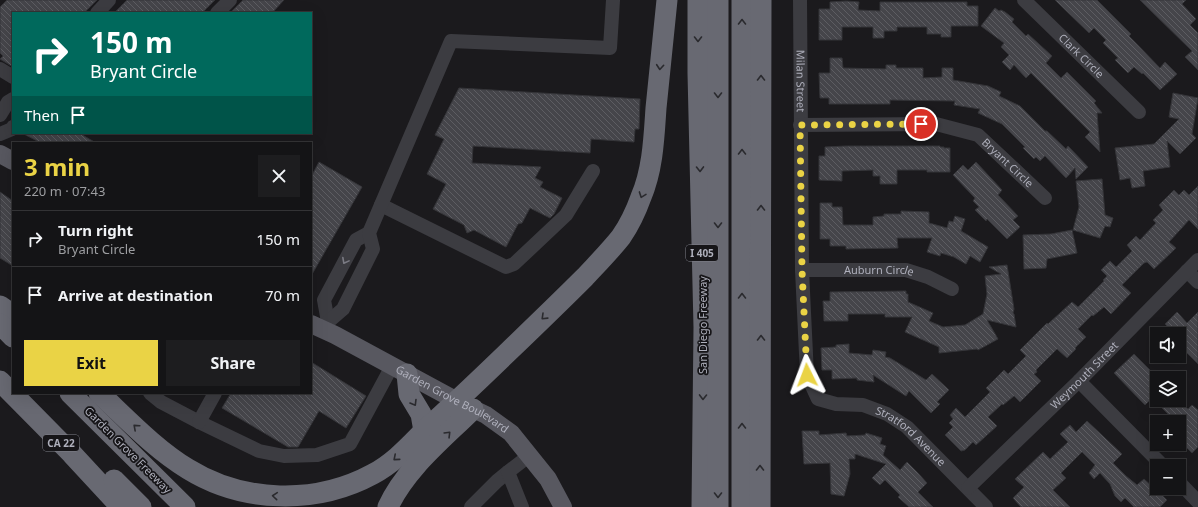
<!DOCTYPE html>
<html lang="en">
<head>
<meta charset="utf-8">
<style>
	:root { --surface:#141416; --page:#1d1d1f; --text:#f1f3f6; --muted:#9d9ea1; --line:#333335; --accent:#ead345 }
	body { margin:0; font-family:"Noto Sans",sans-serif; background:var(--page); color:var(--text); height:100vh; display:flex; flex-direction:column; font-size:15px; white-space:nowrap }
	* { box-sizing:border-box; margin:0 }
	p { font-size:13px; color:var(--muted) }
	.icon { flex:none; width:22px; height:22px; fill:none; stroke:currentColor; stroke-width:2; stroke-linecap:round; stroke-linejoin:round }
	.map { position:relative; flex:1; overflow:hidden }
	.panel { position:absolute; left:12px; top:142px; width:300px; height:252px; display:flex; flex-direction:column; background:var(--surface); border-radius:0px; box-shadow:0 4px 16px #0002,0 0 0 1px var(--line) }
	.panel>* { flex:none }
	.banner { position:absolute; left:12px; top:12px; width:300px; height:122px; border-radius:0px; box-shadow:0 4px 16px #0002,0 0 0 1px var(--line); background:#00695c; color:#fff; overflow:hidden }
	.fabs { position:absolute; left:1150px; top:327px; display:grid; gap:8px }
	.fabs a { display:grid; place-items:center; width:36px; height:36px; border-radius:0px; background:var(--surface); box-shadow:0 4px 16px #0002,0 0 0 1px var(--line); font-size:20px }
	.pin { position:absolute; display:grid; place-items:center; width:34px; height:34px; color:#fff; margin:-17px; border:2px solid #fff; border-radius:50%; box-shadow:0 1px 4px #0007 }
	.me { position:absolute; width:44px; margin:-22px; rotate:357deg; stroke-linejoin:round; filter:drop-shadow(0 0 3px #0008) }
	.turn { display:flex; align-items:center; gap:14px; height:84px; padding:0 12px; font-size:18px }
	.turn .icon { width:52px; height:52px; stroke-width:2.5 }
	.turn b { display:block; font-size:28px; line-height:34px }
	.then { display:flex; align-items:center; height:38px; padding:0 12px; background:#0003; gap:8px; font-size:15px }
	.round { display:grid; place-items:center; flex:none; width:42px; height:42px; border-radius:0px; background:var(--page) }
	.head { display:flex; align-items:center; justify-content:space-between; height:68px; padding:0 12px }
	h1 { font-size:24px; font-weight:700; line-height:30px; color:var(--accent) }
	.cta { display:flex; gap:8px; margin-top:auto; padding:8px 12px }
	.cta a { flex:1; height:46px; border-radius:0px; background:var(--accent); color:#111; font-size:16px; font-weight:700; line-height:46px; text-align:center }
	.cta a+a { background:var(--page); color:var(--text) }
	ul { padding:0; list-style:none }
	li { display:flex; align-items:center; gap:12px; height:56px; padding:0 12px; border-top:1px solid var(--line) }
	li div { flex:1 }
	li b { display:block; font-size:15px }
	li em { font-style:normal }
	.map>svg:first-child { display:block }
</style>
</head>
<body>
<div class="map">
<svg width="1198" height="507" viewBox="0 0 1198 507">
	<defs>
		<pattern id="building-back-hatch" width="6" height="6" patternUnits="userSpaceOnUse"><rect width="6" height="6" fill="#45454a"/><path d="M-1 5l2 2M0 0l6 6M5-1l2 2" fill="none" stroke="#5d5d62"/></pattern>
	</defs>
	<rect width="100%" height="100%" fill="#1b1a1d"/>
	<g fill="url(#building-back-hatch)" stroke="#353539">
		<polygon points="7,0 97,0 84,13 13,13 13,67 0,59 3,56 0,53 0,7"/>
		<polygon points="127,0 215,0 202,13 114,13"/>
		<polygon points="243,0 284,0 272,13 230,13"/>
		<polygon points="1055,0 1097,0 1131,34 1129,36 1160,68 1165,62 1177,74 1160,90 1143,73 1142,74 1134,67 1128,73 1115,60 1118,58 1103,43 1106,40 1094,28 1089,33"/>
		<polygon points="1140,0 1186,0 1182,4 1196,19 1190,25 1198,33 1198,70 1185,57 1192,51"/>
		<polygon points="846,1 859,2 858,10 880,11 880,2 967,2 967,6 978,6 978,26 951,26 951,37 941,37 941,34 927,34 927,27 897,27 897,31 884,31 884,38 873,38 873,27 842,27 842,40 819,40 819,9 830,9 830,2"/>
		<polygon points="995,8 999,11 1001,10 1005,12 1014,19 1012,22 1026,36 1028,34 1052,56 1046,63 1061,78 1067,72 1096,101 1094,103 1102,113 1097,113 1100,152 1085,137 1090,132 1031,73 1026,78 1014,65 1010,70 1002,62 1009,55 1001,47 1004,43 981,26"/>
		<polygon points="830,58 842,58 843,68 886,69 886,65 896,65 896,68 923,68 923,78 942,77 942,68 953,68 953,80 988,86 1001,92 999,96 1020,106 1045,131 1047,131 1066,149 1068,146 1088,167 1076,179 1075,168 1066,178 1045,156 1040,161 1036,157 1034,159 1023,148 1025,147 1002,124 978,113 980,109 954,105 955,101 890,100 890,104 829,104 829,98 820,98 819,73 830,73"/>
		<polygon points="459,88 640,99 639,129 635,129 634,142 591,139 590,153 473,146 472,163 541,167 535,178 543,182 540,187 562,198 554,214 550,218 530,208 522,223 518,224 506,247 474,230 467,233 464,225 433,209 446,184 427,174 444,139 435,135"/>
		<polygon points="1173,93 1198,98 1192,134 1196,138 1180,154 1167,141 1170,167 1143,171 1145,186 1132,188 1130,178 1120,180 1115,148 1154,144 1179,119 1169,117"/>
		<polygon points="22,133 79,133 96,143 41,143"/>
		<polygon points="846,146 940,146 940,147 944,147 944,148 950,148 950,172 927,172 927,170 897,170 897,184 880,184 880,176 873,176 873,170 842,171 842,181 819,180 819,156 825,156 825,147"/>
		<polygon points="319,162 362,187 311,276 311,177"/>
		<polygon points="976,162 1002,190 998,195 1018,216 1013,220 1020,227 1007,239 987,219 986,221 975,210 979,207 973,201 975,198 953,175 963,165 968,170"/>
		<polygon points="1102,179 1105,215 1113,218 1110,227 1105,226 1100,238 1073,230 1079,207 1076,181"/>
		<polygon points="1198,186 1198,229 1189,220 1169,242 1176,248 1154,269 1147,262 1144,263 1122,285 1131,293 1111,314 1104,307 1093,316 1092,315 1078,329 1086,337 1075,348 1076,349 1067,358 1057,349 1036,370 1037,372 1034,374 1041,381 1020,402 1014,396 1003,405 1002,404 988,417 997,426 976,445 973,442 965,450 961,451 945,435 953,427 949,423 953,419 950,415 956,408 965,417 990,392 986,388 1004,370 1008,374 1026,356 1020,350 1047,323 1048,324 1072,302 1078,307 1104,281 1103,280 1107,276 1101,270 1110,261 1116,267 1132,251 1127,245 1136,236 1140,240 1156,223 1153,220 1163,210 1159,205 1174,190 1179,195 1184,190 1189,195"/>
		<polygon points="0,192 13,201 13,266 0,258"/>
		<polygon points="820,203 832,203 832,207 842,207 843,225 873,225 873,217 884,216 884,214 901,214 901,211 929,212 929,223 947,228 949,221 953,222 955,216 965,219 961,231 988,247 980,262 970,256 966,264 954,257 941,253 940,256 927,252 932,238 897,238 898,248 846,249 846,246 830,246 830,239 820,239"/>
		<polygon points="1072,230 1077,253 1047,259 1046,268 1024,269 1023,235 1051,234"/>
		<polygon points="1007,265 1014,309 1013,313 1014,314 1016,327 987,320 998,339 978,350 977,349 939,353 939,347 905,332 912,317 885,317 885,314 848,314 848,321 824,321 823,301 830,301 830,292 906,291 906,294 908,294 908,302 933,313 929,321 943,327 965,325 983,314 987,294 985,276 1001,274 989,267"/>
		<polygon points="1177,312 1187,323 1198,312 1198,364 1179,345 1179,334 1175,334 1165,324"/>
		<polygon points="849,344 849,353 872,355 873,350 886,352 885,357 890,358 926,380 932,374 949,390 937,402 940,404 931,413 909,391 906,396 873,375 874,382 857,380 857,378 832,379 832,370 822,370 821,348 836,347 836,345"/>
		<polygon points="1134,354 1157,377 1157,400 1179,400 1188,409 1192,405 1198,410 1198,447 1192,453 1179,440 1179,422 1176,422 1152,398 1145,405 1114,373"/>
		<polygon points="311,362 366,396 346,428 319,411 298,447 288,447 222,408 231,393 311,393"/>
		<polygon points="1087,421 1122,454 1113,463 1126,476 1137,485 1144,479 1167,500 1160,507 1134,507 1125,498 1121,502 1115,496 1110,484 1100,473 1094,479 1089,473 1095,465 1082,452 1061,473 1066,478 1053,490 1070,507 1021,507 1013,498 1024,487 1015,479 1043,452 1050,459 1068,442 1060,434 1070,425 1076,432"/>
		<polygon points="802,431 819,431 819,435 846,433 847,436 865,435 866,433 882,438 880,444 886,446 883,455 900,470 907,462 917,472 927,483 918,492 933,507 909,507 898,497 900,495 885,480 880,485 872,478 886,464 855,454 855,459 849,459 850,474 844,496 831,494 830,463 804,464"/>
	</g>
	<g fill="none" stroke-linecap="round" stroke-linejoin="round">
		<g stroke="#3c3c41" stroke-width="14">
			<path id="s1" d="M 800,0 L 802,270 L 807,375 L 818,399 L 836,404 L 863,405 L 887,414 L 907,427 L 986,507"/>
			<path id="s2" d="M 1024,0 L 1139,112"/>
			<polyline points="97,13 109,0"/>
			<polyline points="217,13 230,0"/>
			<polyline points="0,69 13,77"/>
			<polyline points="0,115 8,102 13,99"/>
			<path id="s3" d="M 800,125 L 936,124 L 978,135 L 1045,198"/>
			<polyline points="0,134 12,129 13,127"/>
			<polyline points="381,205 506,267 514,264 566,215 593,171"/>
			<path id="s4" d="M 802,270 L 906,270 L 928,277 L 952,289"/>
			<polyline points="1187,271 1198,282"/>
			<polyline points="328,322 324,300 356,240 369,233"/>
			<polyline points="324,330 328,322 343,309 373,249 369,233 451,41 610,48 613,0"/>
			<polyline points="1079,381 1163,466"/>
			<polyline points="150,393 161,402 201,423 259,451 284,456 317,455 350,444 392,366"/>
			<polyline points="199,422 215,393"/>
			<polyline points="1179,482 1198,502"/>
			<path id="s5" d="M 968,488 L 1079,381 L 1198,260"/>
			<polyline points="471,507 497,481 508,472"/>
			<polyline points="522,507 508,472 530,455"/>
		</g>
		<g stroke="#585860" stroke-width="18">
			<polyline points="0,154 13,161"/>
			<path id="s6" d="M 311,324 L 335,335 L 457,401 L 486,415 L 511,433 L 548,479 L 563,507"/>
		</g>
		<g stroke="#686972" stroke-width="21">
			<polyline points="698,0 698,73 704,327 702,507"/>
			<polyline points="742,0 742,507"/>
			<polyline points="0,306 13,315"/>
			<polyline points="0,324 13,337"/>
			<polyline points="407,374 409,394 421,414 424,431"/>
			<polyline points="0,381 72,454 121,507"/>
			<polyline points="70,393 185,507"/>
			<path d="M 99,393 C 127,419 155,449 188,469 C 243,503 316,505 373,474 C 394,463 409,446 425,430 C 453,405 480,379 507,353 C 533,328 559,303 585,277 C 597,264 610,251 621,237 C 630,224 636,211 641,197 C 653,169 654,137 656,108 C 660,72 663,36 667,0"/>
			<polyline points="114,480 141,507"/>
			<path d="M 388,507 C 406,468 443,439 473,409"/>
			<polyline points="718,507 718,0"/>
			<polyline points="760,507 761,0"/>
		</g>
	</g>
	<defs><path id="oneway-chevron" d="M-2-3.5L2.5 0L-2 3.5" fill="none" stroke-width="1.6" stroke-linecap="round" stroke-linejoin="round"/></defs>
	<g stroke="#2a2a2e">
		<use href="#oneway-chevron" transform="translate(742 22) rotate(-90)"/>
		<use href="#oneway-chevron" transform="translate(698 39) rotate(90)"/>
		<use href="#oneway-chevron" transform="translate(660 67) rotate(95)"/>
		<use href="#oneway-chevron" transform="translate(761 78) rotate(-90)"/>
		<use href="#oneway-chevron" transform="translate(718 95) rotate(90)"/>
		<use href="#oneway-chevron" transform="translate(742 152) rotate(-90)"/>
		<use href="#oneway-chevron" transform="translate(700 169) rotate(89)"/>
		<use href="#oneway-chevron" transform="translate(642 195) rotate(110)"/>
		<use href="#oneway-chevron" transform="translate(761 208) rotate(-90)"/>
		<use href="#oneway-chevron" transform="translate(718 225) rotate(90)"/>
		<use href="#oneway-chevron" transform="translate(742 296) rotate(-90)"/>
		<use href="#oneway-chevron" transform="translate(544 317) rotate(136)"/>
		<use href="#oneway-chevron" transform="translate(761 338) rotate(-90)"/>
		<use href="#oneway-chevron" transform="translate(703 397) rotate(91)"/>
		<use href="#oneway-chevron" transform="translate(414 403) rotate(59)"/>
		<use href="#oneway-chevron" transform="translate(742 426) rotate(-90)"/>
		<use href="#oneway-chevron" transform="translate(136 427) rotate(-138)"/>
		<use href="#oneway-chevron" transform="translate(448 434) rotate(-45)"/>
		<use href="#oneway-chevron" transform="translate(396 458) rotate(139)"/>
		<use href="#oneway-chevron" transform="translate(760 468) rotate(-90)"/>
		<use href="#oneway-chevron" transform="translate(718 495) rotate(90)"/>
		<use href="#oneway-chevron" transform="translate(275 496) rotate(-175)"/>
	</g>
	<use stroke="#7b7b84" href="#oneway-chevron" transform="translate(345 261) rotate(118)"/>
	<g fill="none" stroke-linecap="round" stroke-linejoin="round">
		<polyline stroke="#ead345" stroke-width="7" stroke-dasharray="0 12.6" points="807,375 802,270 800,125 921,124"/>
	</g>
	<g text-anchor="middle" stroke-width="3.5" stroke-linejoin="round" paint-order="stroke">
		<g fill="#161518" stroke="#80818a" stroke-width="1">
			<rect x="686" y="245" width="32" height="16" rx="3"/>
			<rect x="43" y="435" width="36" height="16" rx="3"/>
		</g>
		<g font-size="10" font-weight="bold" fill="#aeafbb">
			<text x="702" y="257">I 405</text>
			<text x="61" y="447">CA 22</text>
		</g>
		<g font-size="11" fill="#aeafbb" stroke="#161518">
			<text dy="4" stroke="none"><textPath href="#s2" startOffset="80">Clark Circle</textPath></text>
			<text dy="4" stroke="none"><textPath href="#s1" startOffset="81">Milan Street</textPath></text>
			<text dy="4" stroke="none"><textPath href="#s3" startOffset="220">Bryant Circle</textPath></text>
			<text dy="4" stroke="none"><textPath href="#s4" startOffset="77">Auburn Circle</textPath></text>
			<text transform="translate(703 325) rotate(-90)" y="4">San Diego Freeway</text>
			<text dy="4" stroke="none"><textPath href="#s5" startOffset="162">Weymouth Street</textPath></text>
			<text dy="4" stroke="none"><textPath href="#s6" startOffset="160">Garden Grove Boulevard</textPath></text>
			<text dy="4" stroke="none"><textPath href="#s1" startOffset="505">Stratford Avenue</textPath></text>
			<text transform="translate(128 450) rotate(45)" y="4">Garden Grove Freeway</text>
		</g>
	</g>
</svg>
<div class="fabs">
<a><svg class="icon" aria-label="sound" viewBox="0 0 24 24"><path d="M4 9h4l5-4v14l-5-4H4zM17 9q2 3 0 6"/></svg></a>
<a><svg class="icon" aria-label="layers" viewBox="0 0 24 24"><path d="M12 4l9 5-9 5-9-5zM3 14l9 5 9-5"/></svg></a>
<a>+</a>
<a>−</a>
</div>
<div class="pin" style="left:921px;top:124px;background:#d93025"><svg class="icon" aria-label="arrive" viewBox="0 0 24 24"><path d="M6 21V4h12l-3 4 3 4H6"/></svg></div>
<svg class="me" style="left:807px;top:375px" viewBox="-20 -20 40 40"><path d="M0-17L14 15 0 8-14 15z" fill="#ead345" stroke="#fff" stroke-width="4"/></svg>
<div class="banner">
<div class="turn"><svg class="icon" aria-label="right" viewBox="0 0 24 24"><path d="M7 20v-9h11M14 6l5 5-5 5"/></svg><div><b>150 m</b>Bryant Circle</div></div>
<div class="then">Then<svg class="icon" aria-label="arrive" viewBox="0 0 24 24"><path d="M6 21V4h12l-3 4 3 4H6"/></svg></div>
</div>
<section class="panel">
<div class="head"><div><h1>3 min</h1><p>220 m · 07:43</p></div><a class="round"><svg class="icon" aria-label="close" viewBox="0 0 24 24"><path d="M6 6l12 12M18 6L6 18"/></svg></a></div>
<ul>
<li><svg class="icon" aria-label="right" viewBox="0 0 24 24"><path d="M7 20v-9h11M14 6l5 5-5 5"/></svg><div><b>Turn right</b><p>Bryant Circle</p></div><em>150 m</em></li>
<li><svg class="icon" aria-label="arrive" viewBox="0 0 24 24"><path d="M6 21V4h12l-3 4 3 4H6"/></svg><div><b>Arrive at destination</b></div><em>70 m</em></li>
</ul>
<div class="cta"><a>Exit</a><a>Share</a></div>
</section>
</div>
</body>
</html>
